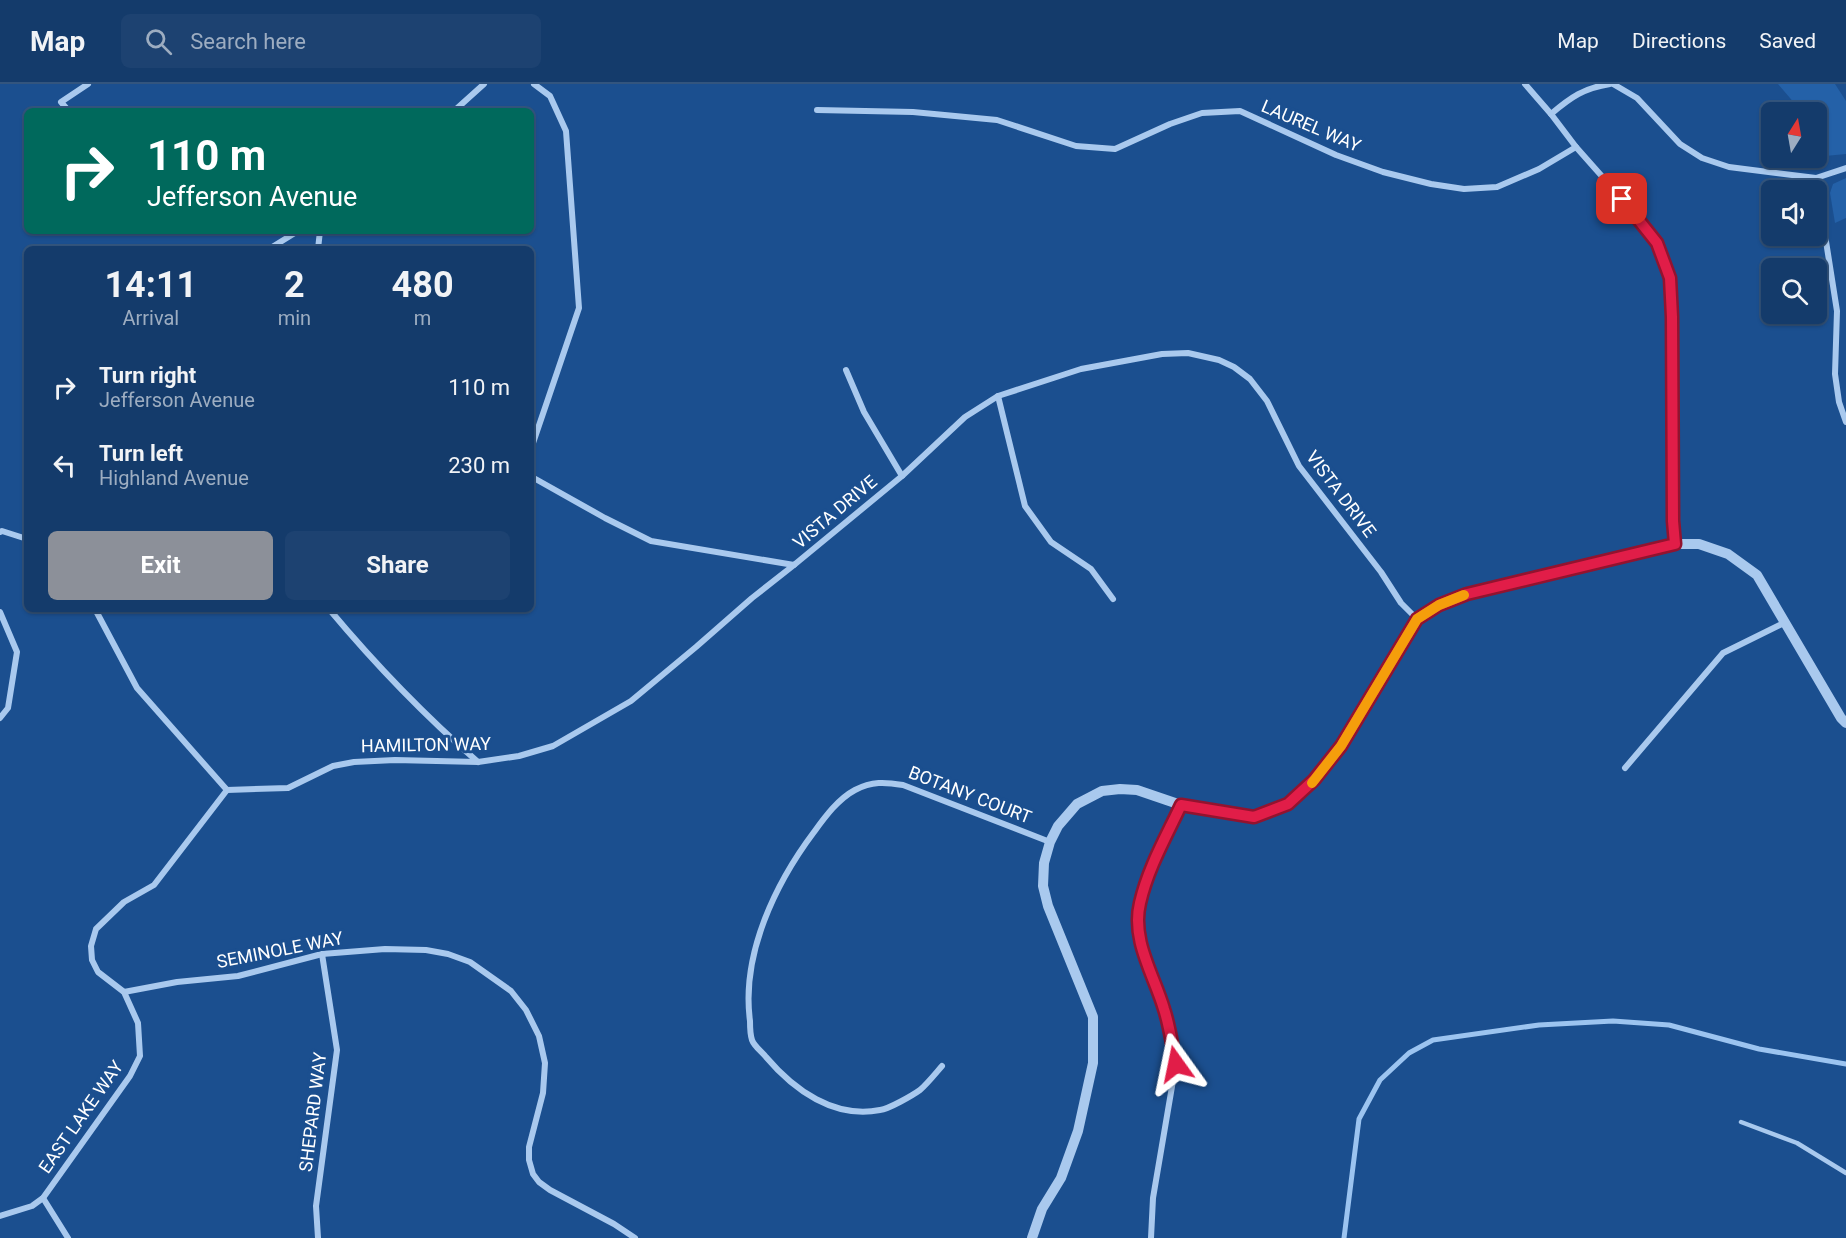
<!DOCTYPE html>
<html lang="en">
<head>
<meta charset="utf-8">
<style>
	:root { --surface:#143b6b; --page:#1d4271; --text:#f1f3f6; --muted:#9dadc1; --line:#33557e; --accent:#8c9099 }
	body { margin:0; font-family:Roboto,sans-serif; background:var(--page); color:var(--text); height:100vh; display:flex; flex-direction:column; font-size:22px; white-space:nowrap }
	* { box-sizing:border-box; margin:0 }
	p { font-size:20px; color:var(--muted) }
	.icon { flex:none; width:33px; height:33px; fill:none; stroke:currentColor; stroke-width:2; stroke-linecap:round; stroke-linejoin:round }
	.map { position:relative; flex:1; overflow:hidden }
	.drawer { position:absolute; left:24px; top:162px; width:510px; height:366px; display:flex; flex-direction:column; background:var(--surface); border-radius:9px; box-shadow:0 2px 4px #0004,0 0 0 2px var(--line) }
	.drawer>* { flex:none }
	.hud { position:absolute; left:24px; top:24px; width:510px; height:126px; border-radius:9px; box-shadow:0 2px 4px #0004,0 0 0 2px var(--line); background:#00695c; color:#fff; overflow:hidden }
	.needle { width:39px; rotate:11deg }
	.controls { position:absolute; left:1761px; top:18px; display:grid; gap:12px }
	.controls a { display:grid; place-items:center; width:66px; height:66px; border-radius:9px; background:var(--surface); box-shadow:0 2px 4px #0004,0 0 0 2px var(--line); font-size:30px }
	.pin { position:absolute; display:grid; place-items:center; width:51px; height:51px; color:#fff; margin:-26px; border-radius:12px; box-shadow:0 3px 9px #0006 }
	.me { position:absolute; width:66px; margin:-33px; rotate:348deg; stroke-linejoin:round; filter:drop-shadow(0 0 4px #0008) }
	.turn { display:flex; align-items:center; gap:21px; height:126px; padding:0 24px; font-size:27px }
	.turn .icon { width:78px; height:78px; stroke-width:2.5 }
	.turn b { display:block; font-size:42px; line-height:51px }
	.eta { display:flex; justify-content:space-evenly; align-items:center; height:102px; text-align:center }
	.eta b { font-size:36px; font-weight:700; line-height:42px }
	.action { display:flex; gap:12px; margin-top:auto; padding:12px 24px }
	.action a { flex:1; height:69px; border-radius:9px; background:var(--accent); color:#fff; font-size:24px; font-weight:700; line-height:69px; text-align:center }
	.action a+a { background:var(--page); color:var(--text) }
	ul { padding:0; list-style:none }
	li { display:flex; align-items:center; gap:18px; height:78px; padding:0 24px }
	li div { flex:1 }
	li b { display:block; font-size:22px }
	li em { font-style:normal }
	header { display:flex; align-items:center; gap:36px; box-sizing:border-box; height:84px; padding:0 30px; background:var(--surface); border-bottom:2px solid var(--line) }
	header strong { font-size:28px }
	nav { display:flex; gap:33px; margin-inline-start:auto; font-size:21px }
	.search { width:420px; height:54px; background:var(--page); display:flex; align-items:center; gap:15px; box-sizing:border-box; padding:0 21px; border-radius:9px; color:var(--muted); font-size:22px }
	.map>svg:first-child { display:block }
</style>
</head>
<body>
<header>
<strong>Map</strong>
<div class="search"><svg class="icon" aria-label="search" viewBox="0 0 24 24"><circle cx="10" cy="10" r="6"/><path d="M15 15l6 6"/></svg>Search here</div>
<nav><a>Map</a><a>Directions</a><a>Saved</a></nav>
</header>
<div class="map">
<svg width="1846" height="1154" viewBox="0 0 1846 1154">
	<rect width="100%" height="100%" fill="#1b4f8f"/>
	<g fill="#2461a8">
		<polygon points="1778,0 1835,0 1846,17 1846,70 1825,72 1817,53 1816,28 1802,28"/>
		<polygon points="1846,94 1846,134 1835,139 1830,109 1833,100"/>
	</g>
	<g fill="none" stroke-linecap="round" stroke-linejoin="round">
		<polyline stroke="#9cc4f0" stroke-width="5" points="1344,1154 1359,1035 1380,996 1409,969 1433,956 1539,941 1613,937 1669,941 1759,965 1846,980"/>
		<polyline stroke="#a9c9ee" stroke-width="4.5" points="1741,1038 1797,1059 1846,1089"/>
		<g stroke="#a9c9ee" stroke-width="6">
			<polyline points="534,0 550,12 566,47 579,224 533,359 532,393 605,434 651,457 794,481 902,392 965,333 998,312 1081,285 1162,270 1188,269 1219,276 1234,283 1250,295 1267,317 1299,382 1381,488 1401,519 1417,535"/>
			<polyline points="1525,0 1551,30 1576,63 1638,133 1657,159 1670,194 1673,233 1673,437 1675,460"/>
			<polyline points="1613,0 1637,14 1680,60 1702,74 1729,83 1816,94 1846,84"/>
			<polyline points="817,26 913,28 997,36 1076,62 1115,65 1170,40 1202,29 1240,27 1336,71 1383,88 1431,100 1464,105 1497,103 1539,85 1576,63"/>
			<polyline points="78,27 67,25 61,18 88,0"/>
			<polyline points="454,27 484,0"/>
			<path d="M 1551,30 C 1571,13 1584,4 1610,0"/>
			<polyline points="1816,94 1837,227 1835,290 1839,318 1846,338"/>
			<polyline points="269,165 298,147"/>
			<polyline points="318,165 320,147"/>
			<polyline points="846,286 864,328 902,392"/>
			<polyline points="998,312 1025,422 1051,458 1091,485 1113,515"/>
			<polyline points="0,448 2,447 27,455"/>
			<polyline points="95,525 137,604 227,706 288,704 333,682 354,678 395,676 478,678 519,672 553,662 631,617 696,563 752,514 794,481"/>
			<path d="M 329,525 C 375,580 424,631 478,678"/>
			<polyline points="0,528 17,568 8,624 0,634"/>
			<polyline points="1625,684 1723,569 1786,538"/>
			<polyline points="124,908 177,898 238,892 322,870 385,865 426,866 448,870 470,878 511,907 526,926 539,952 545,979 543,1009 529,1063 529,1076 533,1090 539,1098 550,1106 614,1140 635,1154"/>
			<path d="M 942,982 C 935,990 928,999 920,1006 C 913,1011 889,1025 880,1026 C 834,1035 794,1006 766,973 C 762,968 754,962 752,956 C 750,950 750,943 750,937 C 741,871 775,800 814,748 C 825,733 838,715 855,706 C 872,697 885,698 903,701 L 1050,758"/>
			<polyline points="43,1114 68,1154"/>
			<polyline points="0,1132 32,1122 43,1114 130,992 140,972 138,939 124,908 98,888 92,876 91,862 96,845 124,818 154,801 227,706"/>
			<polyline points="318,1154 316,1122 337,966 322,870"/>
			<polyline points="1151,1154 1153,1114 1176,979 1165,926 1143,868 1138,844 1139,820 1152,781 1181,721"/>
		</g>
		<polyline stroke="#a9c9ee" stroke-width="10" points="1032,1154 1042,1125 1061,1094 1078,1047 1093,979 1093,933 1048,822 1043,802 1044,779 1050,758 1058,742 1077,720 1102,707 1120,705 1137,706 1181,721 1254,733 1288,720 1314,696 1341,662 1417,535 1439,521 1467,510 1675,460 1699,460 1728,470 1757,491 1841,634 1846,639"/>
	</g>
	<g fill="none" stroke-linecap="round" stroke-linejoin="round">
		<g stroke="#92132f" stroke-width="15">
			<path id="route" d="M 1176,980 C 1172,962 1170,943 1164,925 C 1154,891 1131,856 1140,819 C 1148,784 1166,753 1181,721 L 1254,733 L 1288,720 L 1314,696 L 1341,662 L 1417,535 L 1439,521 L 1467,510 L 1675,460 L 1673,437 L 1672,233 L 1670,194 L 1657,159 L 1622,115"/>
		</g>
		<use href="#route" stroke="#e11d48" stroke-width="10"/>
		<polyline stroke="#f59e0b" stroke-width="10" points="1312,699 1341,662 1417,535 1439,521 1464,511"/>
	</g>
	<g text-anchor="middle" stroke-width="6" stroke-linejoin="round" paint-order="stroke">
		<g font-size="18" fill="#fff" stroke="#1b4f8f">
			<text transform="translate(1311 42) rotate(23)" y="6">LAUREL WAY</text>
			<text transform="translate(1341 410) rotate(53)" y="6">VISTA DRIVE</text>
			<text transform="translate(835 428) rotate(-40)" y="6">VISTA DRIVE</text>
			<text transform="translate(426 661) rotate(-1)" y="6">HAMILTON WAY</text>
			<text transform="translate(970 711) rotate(21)" y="6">BOTANY COURT</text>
			<text transform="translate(280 866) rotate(-11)" y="6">SEMINOLE WAY</text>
			<text transform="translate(313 1028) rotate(-83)" y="6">SHEPARD WAY</text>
			<text transform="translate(81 1033) rotate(-55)" y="6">EAST LAKE WAY</text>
		</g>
	</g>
</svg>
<div class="controls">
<a><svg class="needle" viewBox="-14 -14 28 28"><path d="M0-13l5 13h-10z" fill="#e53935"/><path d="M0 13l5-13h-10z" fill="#9dadc1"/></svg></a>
<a><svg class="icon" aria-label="sound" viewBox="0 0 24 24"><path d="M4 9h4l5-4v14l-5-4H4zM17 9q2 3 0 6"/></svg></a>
<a><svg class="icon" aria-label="search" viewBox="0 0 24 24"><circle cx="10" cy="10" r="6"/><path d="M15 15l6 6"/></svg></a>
</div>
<div class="pin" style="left:1622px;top:115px;background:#d93025"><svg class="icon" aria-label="arrive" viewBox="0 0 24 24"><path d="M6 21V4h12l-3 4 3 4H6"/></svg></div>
<svg class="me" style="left:1176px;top:980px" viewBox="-20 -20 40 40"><path d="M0-17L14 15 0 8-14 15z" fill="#e11d48" stroke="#fff" stroke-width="4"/></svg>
<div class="hud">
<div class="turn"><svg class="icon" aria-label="right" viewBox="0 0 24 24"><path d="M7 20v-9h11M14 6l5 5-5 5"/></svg><div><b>110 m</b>Jefferson Avenue</div></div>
</div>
<section class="drawer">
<div class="eta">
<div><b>14:11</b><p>Arrival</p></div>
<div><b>2</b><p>min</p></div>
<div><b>480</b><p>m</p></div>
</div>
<ul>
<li><svg class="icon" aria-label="right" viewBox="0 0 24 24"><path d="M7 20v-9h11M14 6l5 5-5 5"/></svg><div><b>Turn right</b><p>Jefferson Avenue</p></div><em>110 m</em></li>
<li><svg class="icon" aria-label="left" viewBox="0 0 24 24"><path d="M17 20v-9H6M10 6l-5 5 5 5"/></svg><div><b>Turn left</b><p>Highland Avenue</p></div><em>230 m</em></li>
</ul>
<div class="action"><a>Exit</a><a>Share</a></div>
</section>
</div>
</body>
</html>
